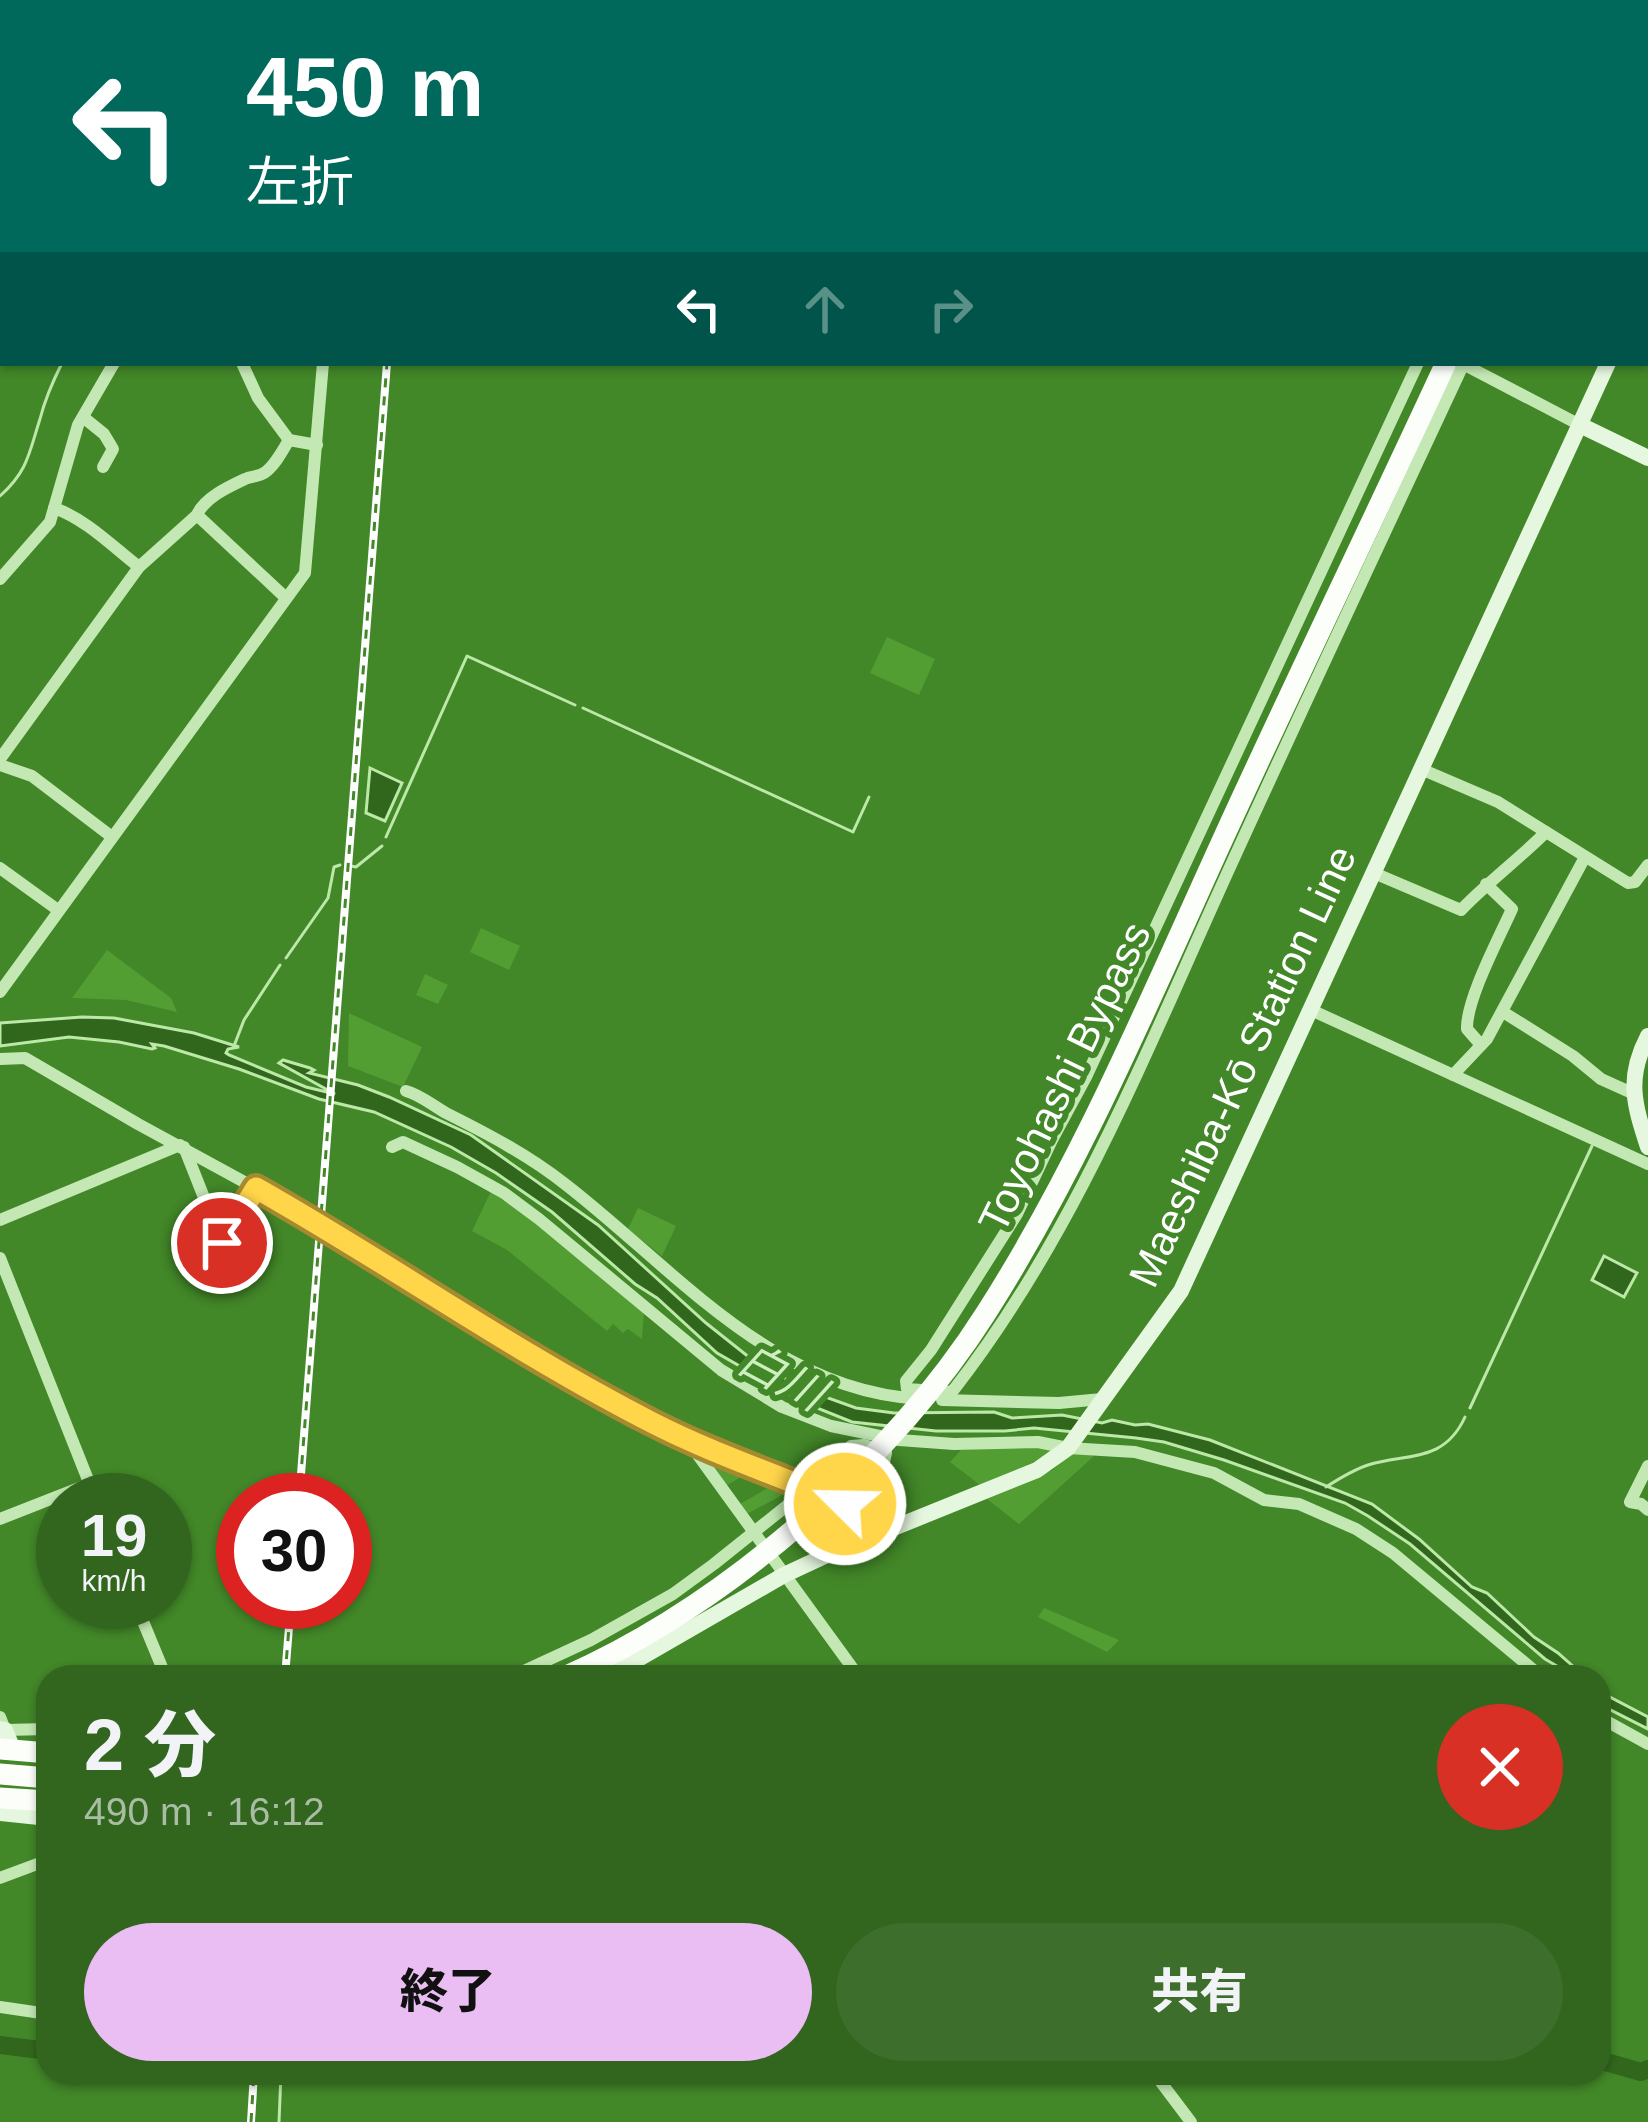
<!DOCTYPE html>
<html lang="ja">
<head>
<meta charset="utf-8">
<style>
	:root { --surface:#32651e; --page:#3d6e2b; --text:#f1f3f6; --muted:#a8bda4; --accent:#eabdf3 }
	body { margin:0; font-family:Helvetica,"Noto Sans JP",sans-serif; background:var(--page); color:var(--text); height:100vh; display:flex; flex-direction:column; font-size:45px; white-space:nowrap }
	* { box-sizing:border-box; margin:0 }
	p { font-size:39px; color:var(--muted) }
	.icon { flex:none; width:66px; height:66px; fill:none; stroke:currentColor; stroke-width:2; stroke-linecap:round; stroke-linejoin:round }
	.map { position:relative; flex:1; overflow:hidden }
	.side { position:absolute; left:36px; top:1665px; width:1575px; height:420px; display:flex; flex-direction:column; background:var(--surface); border-radius:36px; box-shadow:0 3px 9px #0004 }
	.side>* { flex:none }
	.banner { position:absolute; left:0px; top:0px; width:1650px; height:366px; box-shadow:0 3px 9px #0004; background:#00695c; color:#fff; overflow:hidden }
	.speed { position:absolute; left:36px; top:1473px; display:flex; gap:24px; font-size:60px; font-weight:700; text-align:center }
	.speed>* { display:grid; place-content:center; width:156px; height:156px; border-radius:50%; background:var(--surface); box-shadow:0 3px 9px #0004; line-height:1 }
	.speed small { font-size:30px; font-weight:400 }
	.speed .limit { border:18px solid #d22; background:#fff; color:#111 }
	.pin { position:absolute; display:grid; place-items:center; width:102px; height:102px; color:#fff; margin:-51px; border:6px solid #fff; border-radius:50%; box-shadow:0 3px 12px #0007 }
	.me { position:absolute; width:132px; margin:-66px; rotate:293deg; stroke-linejoin:round; filter:drop-shadow(0 0 9px #0008) }
	.turn { display:flex; align-items:center; gap:42px; height:252px; padding:0 48px; font-size:54px }
	.turn .icon { width:156px; height:156px; stroke-width:2.5 }
	.turn b { display:block; font-size:84px; line-height:102px }
	.lanes { display:flex; align-items:center; height:114px; padding:0 48px; background:#0003; justify-content:center; gap:60px; direction:ltr }
	.lanes .off { opacity:.35 }
	.round { display:grid; place-items:center; flex:none; width:126px; height:126px; border-radius:63px; background:var(--page) }
	.summary { display:flex; align-items:center; justify-content:space-between; height:204px; padding:0 48px }
	h1 { font-size:72px; font-weight:800; line-height:90px }
	.action { display:flex; gap:24px; margin-top:auto; padding:24px 48px }
	.action a { flex:1; height:138px; border-radius:72px; background:var(--accent); color:#111; font-size:48px; font-weight:800; line-height:138px; text-align:center }
	.action a+a { background:var(--page); color:var(--text) }
	.map>svg:first-child { display:block }
</style>
</head>
<body>
<div class="map">
<svg width="1648" height="2122" viewBox="0 0 1648 2122">
	<rect width="100%" height="100%" fill="#428728"/>
	<g fill="#529e33">
		<polygon points="887,637 935,659 919,695 870,673"/>
		<polygon points="481,928 520,946 509,970 470,952"/>
		<polygon points="107,950 171,998 177,1012 126,1000 72,998"/>
		<polygon points="425,974 448,985 438,1004 416,995"/>
		<polygon points="349,1013 422,1047 403,1087 348,1066"/>
		<polygon points="491,1191 537,1223 644,1311 642,1339 628,1329 623,1333 613,1324 607,1331 507,1250 472,1231"/>
		<polygon points="638,1208 676,1226 662,1256 628,1229"/>
		<polygon points="694,1444 755,1469 724,1487"/>
		<polygon points="1039,1444 1055,1448 1041,1459 980,1485 950,1462 961,1450"/>
		<polygon points="1073,1450 1094,1456 1019,1524 987,1499 1053,1470"/>
		<polygon points="782,1480 795,1485 788,1492 745,1515 738,1505"/>
		<polygon points="852,1509 886,1523 840,1542 833,1533"/>
		<polygon points="1044,1608 1119,1640 1107,1652 1038,1617"/>
	</g>
	<g fill="#31671c" stroke="#bce8a8" stroke-width="3">
		<polygon points="370,768 402,783 385,821 366,813"/>
		<polygon points="82,1017 114,1018 194,1033 239,1047 228,1049 226,1053 229,1055 306,1087 335,1094 279,1063 283,1060 310,1068 314,1070 309,1073 358,1085 389,1097 471,1135 598,1225 706,1323 750,1358 803,1389 856,1408 894,1413 994,1412 1012,1418 1062,1415 1102,1423 1112,1420 1135,1425 1148,1424 1210,1440 1372,1504 1419,1539 1472,1587 1487,1593 1534,1637 1558,1653 1585,1677 1570,1677 1567,1672 1545,1659 1410,1544 1368,1516 1345,1503 1224,1460 1164,1442 1136,1438 1034,1428 1005,1431 936,1431 852,1422 802,1402 717,1353 657,1298 635,1284 552,1212 496,1173 451,1147 374,1112 319,1099 239,1069 164,1046 152,1044 155,1048 152,1049 119,1042 69,1037 0,1046 0,1023"/>
		<polygon points="1604,1256 1637,1273 1624,1297 1592,1280"/>
		<polygon points="1599,1686 1608,1696 1648,1717 1648,1729 1599,1704"/>
	</g>
	<g fill="none" stroke-linecap="round" stroke-linejoin="round">
		<g stroke="#bce8a8" stroke-width="3">
			<polyline points="0,184 3,157"/>
			<path d="M 0,496 C 28,471 29,453 40,419 C 45,399 53,381 62,363"/>
			<polyline points="583,708 853,832 869,797"/>
			<polyline points="386,837 467,656 575,705"/>
			<polyline points="351,866 356,867 382,846"/>
			<polyline points="286,958 328,898 334,867 340,865"/>
			<polyline points="234,1046 244,1020 280,965"/>
			<polyline points="1470,1408 1592,1146"/>
			<path d="M 1326,1487 C 1340,1478 1353,1470 1368,1465 C 1408,1453 1444,1463 1465,1417"/>
			<polyline points="279,2122 281,2073"/>
		</g>
		<g stroke="#31671c" stroke-width="18">
			<polyline points="4,0 7,3"/>
			<polyline points="1418,3 1419,0"/>
			<polyline points="0,2045 48,2051"/>
			<polyline points="1599,2060 1641,2072 1648,2069"/>
		</g>
		<g stroke="#c3e8b4" stroke-width="12">
			<polyline points="818,0 823,3"/>
			<polyline points="31,3 32,0"/>
			<polyline points="154,3 156,0"/>
			<polyline points="324,3 324,0"/>
			<polyline points="1581,3 1583,0"/>
			<polyline points="1637,3 1639,0"/>
			<polyline points="0,75 3,77"/>
			<polyline points="0,120 3,106"/>
			<polyline points="0,225 3,226"/>
			<polyline points="0,319 3,303"/>
			<polyline points="1647,345 1648,346"/>
			<polyline points="242,363 258,398 289,440 317,445"/>
			<path d="M 1418,363 L 1086,1077 L 1052,1140 L 1017,1214 L 931,1350 L 906,1381 L 907,1389 L 952,1392 C 1068,1244 1139,1069 1216,898 C 1297,719 1381,541 1464,363"/>
			<polyline points="1461,363 1580,425"/>
			<polyline points="83,417 104,434 113,449 103,467"/>
			<path d="M 54,508 C 86,519 113,547 139,567"/>
			<path d="M 197,515 C 204,498 228,487 245,479 C 251,476 258,477 264,473 C 275,466 282,451 289,440"/>
			<polyline points="0,579 50,522 78,425 114,363"/>
			<polyline points="0,759 139,567 197,515 286,598"/>
			<polyline points="0,765 32,776 112,837"/>
			<polyline points="1421,769 1498,802 1628,883 1635,882 1648,865"/>
			<polyline points="0,868 58,910"/>
			<path d="M 1374,873 L 1461,910 C 1488,882 1519,859 1546,832"/>
			<polyline points="0,992 305,573 323,363"/>
			<polyline points="1311,1010 1648,1164"/>
			<polyline points="1503,1012 1573,1056 1601,1079 1632,1093"/>
			<path d="M 1481,1045 L 1467,1029 C 1466,1000 1499,938 1512,909 L 1486,884"/>
			<polyline points="0,1059 25,1058 138,1124 312,1219 463,1315 652,1423 898,1526"/>
			<polyline points="1453,1075 1487,1039 1585,857"/>
			<path d="M 406,1091 C 421,1095 433,1106 446,1113 C 488,1134 528,1155 565,1184 C 675,1269 773,1392 922,1399"/>
			<polyline points="184,1147 222,1243"/>
			<polyline points="392,1147 403,1142 457,1167 504,1193 539,1219 721,1370 782,1407 831,1426 899,1440 954,1444 1038,1442 1068,1448 1135,1452 1214,1473 1264,1500 1299,1504 1356,1529 1393,1553 1542,1677"/>
			<polyline points="0,1220 180,1145"/>
			<polyline points="222,1243 256,1188"/>
			<polyline points="0,1258 96,1500"/>
			<polyline points="942,1400 1059,1403 1102,1399"/>
			<polyline points="687,1440 859,1677"/>
			<polyline points="1648,1466 1630,1502 1641,1504 1648,1510"/>
			<polyline points="0,1519 89,1484"/>
			<polyline points="135,1602 166,1677"/>
			<polyline points="511,1677 591,1640 673,1594 714,1564 809,1488 851,1446 864,1445 886,1453 883,1467 824,1527 822,1540 829,1554"/>
			<polyline points="0,1717 5,1730 48,1729"/>
			<polyline points="1599,1717 1648,1744"/>
			<polyline points="39,1817 48,1837"/>
			<polyline points="0,1878 48,1860"/>
			<polyline points="0,2007 48,2014"/>
			<polyline points="1154,2073 1191,2122"/>
		</g>
		<g stroke="#e5f7de" stroke-width="16">
			<polyline points="1647,277 1648,275"/>
			<polyline points="1580,425 1648,458"/>
			<path d="M 1648,1036 C 1626,1078 1634,1104 1648,1147"/>
			<polyline points="607,1677 784,1575 829,1554 1037,1470 1068,1448 1181,1291 1608,363"/>
			<polyline points="0,1729 5,1730 10,1742"/>
			<polyline points="0,1813 39,1817 48,1814"/>
		</g>
		<g stroke="#fcfefa" stroke-width="21">
			<polyline points="1610,3 1612,0"/>
			<polyline points="0,1749 48,1753"/>
			<polyline points="0,1774 48,1778"/>
			<polyline points="0,1798 48,1801"/>
		</g>
		<g stroke="#fff" stroke-width="8">
			<g id="rail">
				<polyline points="414,3 414,0"/>
				<polyline points="299,1500 387,363"/>
				<polyline points="285,1677 291,1602"/>
				<polyline points="251,2122 254,2073"/>
			</g>
		</g>
		<use href="#rail" stroke="#428728" stroke-width="3" stroke-dasharray="9" stroke-linecap="butt"/>
		<path stroke="#fcfefa" stroke-width="21" d="M 564,1677 C 725,1606 892,1461 986,1313 C 1081,1164 1149,1001 1222,841 C 1295,681 1372,523 1446,363"/>
	</g>
	<g fill="none" stroke-linecap="round" stroke-linejoin="round">
		<g stroke="#a68a30" stroke-width="30">
			<path id="route" d="M 222,1243 L 256,1188 C 389,1263 514,1352 651,1422 C 713,1454 781,1476 845,1504"/>
		</g>
		<use href="#route" stroke="#ffd54a" stroke-width="21"/>
	</g>
	<g text-anchor="middle" stroke-width="12" stroke-linejoin="round" paint-order="stroke">
		<g font-size="42" fill="#fff" stroke="#428728">
			<text transform="translate(1242 1066) rotate(-65)" y="15">Maeshiba-Kō Station Line</text>
			<text transform="translate(1064 1077) rotate(-64)" y="15">Toyohashi Bypass</text>
		</g>
		<g font-size="45" font-style="italic" fill="#ceefbf" stroke="#428728">
			<text transform="translate(782 1376) rotate(28)" y="16">白川</text>
		</g>
	</g>
</svg>
<div class="speed"><div>19<small>km/h</small></div><div class="limit">30</div></div>
<div class="pin" style="left:222px;top:1243px;background:#d93025"><svg class="icon" aria-label="arrive" viewBox="0 0 24 24"><path d="M6 21V4h12l-3 4 3 4H6"/></svg></div>
<svg class="me" style="left:845px;top:1504px" viewBox="-20 -20 40 40"><circle r="17" fill="#ffd54a" stroke="#fff" stroke-width="3"/><path d="M0-11L8 9 0 5-8 9z" fill="#fff"/></svg>
<div class="banner">
<div class="turn"><svg class="icon" aria-label="left" viewBox="0 0 24 24"><path d="M17 20v-9H6M10 6l-5 5 5 5"/></svg><div><b>450 m</b>左折</div></div>
<div class="lanes"><svg class="icon" aria-label="left" viewBox="0 0 24 24"><path d="M17 20v-9H6M10 6l-5 5 5 5"/></svg><svg class="icon off" aria-label="ahead" viewBox="0 0 24 24"><path d="M12 20V5M6 11l6-6 6 6"/></svg><svg class="icon off" aria-label="right" viewBox="0 0 24 24"><path d="M7 20v-9h11M14 6l5 5-5 5"/></svg></div>
</div>
<section class="side">
<div class="summary"><div><h1>2 分</h1><p>490 m · 16:12</p></div><a class="round" style="background:#d93025;color:#fff"><svg class="icon" aria-label="close" viewBox="0 0 24 24"><path d="M6 6l12 12M18 6L6 18"/></svg></a></div>
<div class="action"><a>終了</a><a>共有</a></div>
</section>
</div>
</body>
</html>
